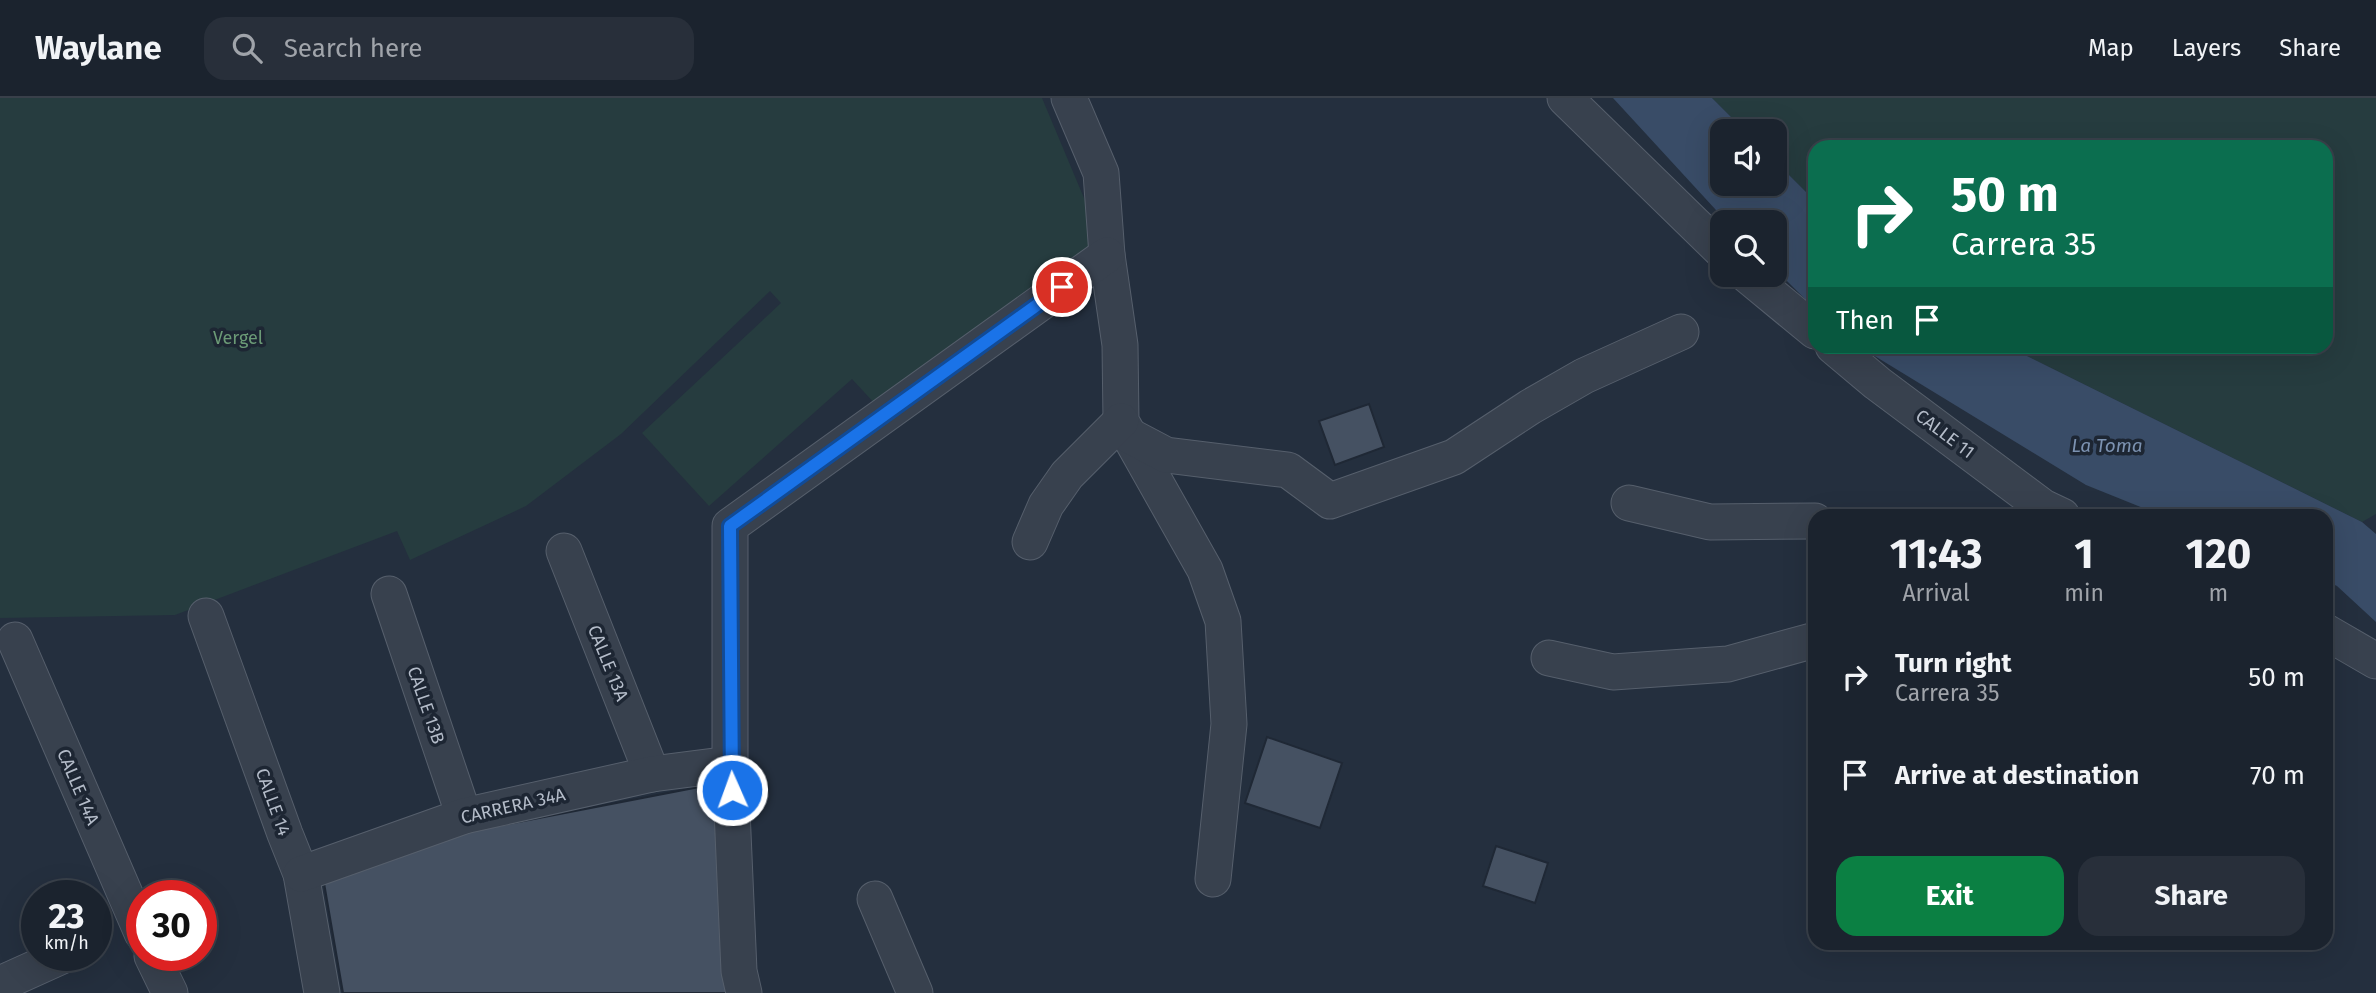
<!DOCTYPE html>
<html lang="en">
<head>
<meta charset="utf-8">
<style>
	:root { --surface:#1b232e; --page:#282f3a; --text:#f1f3f6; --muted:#a0a4aa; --line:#39404a; --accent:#0b8043 }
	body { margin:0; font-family:"Fira Sans",sans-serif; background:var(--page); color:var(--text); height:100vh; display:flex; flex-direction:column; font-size:26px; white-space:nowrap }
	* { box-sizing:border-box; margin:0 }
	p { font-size:23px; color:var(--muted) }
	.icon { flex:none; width:38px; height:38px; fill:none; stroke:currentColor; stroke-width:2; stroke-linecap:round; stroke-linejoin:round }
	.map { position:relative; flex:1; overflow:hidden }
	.panel { position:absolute; left:1808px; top:411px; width:525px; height:441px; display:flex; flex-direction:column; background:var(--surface); border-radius:21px; box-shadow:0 7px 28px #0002,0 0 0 2px var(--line) }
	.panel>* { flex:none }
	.hud { position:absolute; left:1808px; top:42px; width:525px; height:214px; border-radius:21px; box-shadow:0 7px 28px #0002,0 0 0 2px var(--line); background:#0b6e4f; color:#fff; overflow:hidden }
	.buttons { position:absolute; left:1710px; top:21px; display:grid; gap:14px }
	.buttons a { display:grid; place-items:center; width:77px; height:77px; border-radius:14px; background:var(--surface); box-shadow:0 7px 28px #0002,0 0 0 2px var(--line); font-size:35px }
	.speed { position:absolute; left:21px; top:782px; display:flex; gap:14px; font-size:35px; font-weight:700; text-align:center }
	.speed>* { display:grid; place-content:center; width:91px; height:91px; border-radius:50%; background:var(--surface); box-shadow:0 7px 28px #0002,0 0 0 2px var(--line); line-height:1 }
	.speed small { font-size:18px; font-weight:400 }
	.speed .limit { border:10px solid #d22; background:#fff; color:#111 }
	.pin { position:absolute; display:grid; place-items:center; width:60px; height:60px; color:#fff; margin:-30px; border:4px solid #fff; border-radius:50%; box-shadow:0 2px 7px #0007 }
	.me { position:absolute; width:77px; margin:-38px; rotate:358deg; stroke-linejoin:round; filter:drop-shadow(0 0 5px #0008) }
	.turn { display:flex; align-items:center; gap:24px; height:147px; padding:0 28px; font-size:32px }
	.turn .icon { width:91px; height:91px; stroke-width:2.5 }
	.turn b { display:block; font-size:49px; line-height:60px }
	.then { display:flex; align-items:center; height:66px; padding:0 28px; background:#0003; gap:14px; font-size:26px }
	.eta { display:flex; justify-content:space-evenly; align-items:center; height:119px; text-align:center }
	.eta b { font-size:42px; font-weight:700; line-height:49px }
	.button { display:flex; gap:14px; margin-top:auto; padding:14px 28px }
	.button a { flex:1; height:80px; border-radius:21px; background:var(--accent); color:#fff; font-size:28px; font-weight:700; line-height:80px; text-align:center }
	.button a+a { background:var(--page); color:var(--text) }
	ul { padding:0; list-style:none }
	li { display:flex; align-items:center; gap:21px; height:98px; padding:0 28px }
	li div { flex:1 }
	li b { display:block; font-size:26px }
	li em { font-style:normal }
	header { display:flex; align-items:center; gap:42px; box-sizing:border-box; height:98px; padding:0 35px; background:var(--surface); border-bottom:2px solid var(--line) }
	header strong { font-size:33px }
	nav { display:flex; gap:38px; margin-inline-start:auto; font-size:24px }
	.search { width:490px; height:63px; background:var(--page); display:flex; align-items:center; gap:18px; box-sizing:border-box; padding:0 24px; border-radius:21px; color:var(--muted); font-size:26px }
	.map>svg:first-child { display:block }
</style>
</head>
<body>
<header>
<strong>Waylane</strong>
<div class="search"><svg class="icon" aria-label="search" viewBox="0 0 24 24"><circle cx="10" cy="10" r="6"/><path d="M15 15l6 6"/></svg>Search here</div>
<nav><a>Map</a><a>Layers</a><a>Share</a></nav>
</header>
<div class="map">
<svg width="2376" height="895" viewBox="0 0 2376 895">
	<rect width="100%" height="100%" fill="#242f3e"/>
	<g fill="#263c3f">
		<polygon points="0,0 1042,0 1102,143 877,308 852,281 709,408 642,335 781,205 770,193 621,336 526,408 410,462 397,433 175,517 0,520"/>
		<polygon points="1712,0 2376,0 2376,416 2362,424 2009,249 2326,248 2326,49 1815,49 1815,103 1775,63 1774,33 1745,33"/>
	</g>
	<g fill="#394c67">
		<polygon points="1613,0 1712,0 1745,33 1722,33 1722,86 1774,86 1775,63 1815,103 1815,211 1775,171 1774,124 1727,124"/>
		<polygon points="1860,249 2009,249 2362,424 2376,436 2376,524 2337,488 2326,483 2326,418 2163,418 2086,387"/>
	</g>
	<g fill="#455162" stroke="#1f2835" stroke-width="2">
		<polygon points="1369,306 1384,349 1335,367 1319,323"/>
		<polygon points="1267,639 1342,665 1320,730 1245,705"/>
		<polygon points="720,685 727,895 343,895 324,785 471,733"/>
		<polygon points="1496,748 1548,765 1535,805 1483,788"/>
	</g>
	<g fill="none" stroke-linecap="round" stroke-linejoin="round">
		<g stroke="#565f6c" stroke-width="37">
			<g id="minor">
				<polyline points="1069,0 1101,75 1107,157 1120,247 1121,323 1205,472 1223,523 1229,626 1213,781"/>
				<polyline points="1565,0 1722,153"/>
				<polyline points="1747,177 1815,233"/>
				<polyline points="1833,248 1877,285 2043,409 2062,418"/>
				<polyline points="1130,338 1166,357 1288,372 1330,403 1454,359 1530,309 1584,278 1681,234"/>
				<polyline points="1629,405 1710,424 1815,423"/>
				<polyline points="1030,444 1046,407 1067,377 1121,323"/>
				<polyline points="564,453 652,676"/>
				<polyline points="389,496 464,718"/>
				<polyline points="206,518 285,736 301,776 322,895"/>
				<polyline points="2326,534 2376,563"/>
				<polyline points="15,542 142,835"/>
				<polyline points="1549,560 1613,574 1728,566 1815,542"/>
				<polyline points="301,776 464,718 652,676 730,666"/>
				<polyline points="875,801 915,895"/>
				<polyline points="152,858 170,895"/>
				<polyline points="0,886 62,858"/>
				<polyline points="744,895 739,873 730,666 730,428 1107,157"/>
			</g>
		</g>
		<use href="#minor" stroke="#38414e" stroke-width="35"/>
	</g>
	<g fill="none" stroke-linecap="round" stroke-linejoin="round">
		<g stroke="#114b97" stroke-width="18">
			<polyline id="route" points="732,692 730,428 1062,189"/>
		</g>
		<use href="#route" stroke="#1a73e8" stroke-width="12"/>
	</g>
	<g text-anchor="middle" stroke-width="7" stroke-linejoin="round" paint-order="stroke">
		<g font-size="18" fill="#6b9a76" stroke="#1d2633">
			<text x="238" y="246">Vergel</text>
		</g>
		<g font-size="18" fill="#b4bcc9" stroke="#1d2633">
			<text transform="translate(1945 336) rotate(37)" y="6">CALLE 11</text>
			<text transform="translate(608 565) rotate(68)" y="6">CALLE 13A</text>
			<text transform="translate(426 607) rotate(71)" y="6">CALLE 13B</text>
			<text transform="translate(78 689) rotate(67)" y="6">CALLE 14A</text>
			<text transform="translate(273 704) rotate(70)" y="6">CALLE 14</text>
			<text transform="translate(513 708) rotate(-13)" y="6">CARRERA 34A</text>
		</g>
		<g font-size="19" font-style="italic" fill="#7c92b1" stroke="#1d2633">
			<text x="2107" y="354">La Toma</text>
		</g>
	</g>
</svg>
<div class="buttons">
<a><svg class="icon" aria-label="sound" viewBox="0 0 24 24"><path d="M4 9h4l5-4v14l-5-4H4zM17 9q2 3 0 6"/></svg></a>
<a><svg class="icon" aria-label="search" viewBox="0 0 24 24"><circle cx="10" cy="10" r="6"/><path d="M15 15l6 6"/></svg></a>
</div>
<div class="speed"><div>23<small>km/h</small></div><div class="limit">30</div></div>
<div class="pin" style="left:1062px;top:189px;background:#d93025"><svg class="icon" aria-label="arrive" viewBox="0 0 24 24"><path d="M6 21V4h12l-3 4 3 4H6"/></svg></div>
<svg class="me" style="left:732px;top:692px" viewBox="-20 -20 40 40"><circle r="17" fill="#1a73e8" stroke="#fff" stroke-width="3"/><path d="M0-11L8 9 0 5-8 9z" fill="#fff"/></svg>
<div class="hud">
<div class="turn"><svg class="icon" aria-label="right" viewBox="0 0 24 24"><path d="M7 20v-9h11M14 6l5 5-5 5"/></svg><div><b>50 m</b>Carrera 35</div></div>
<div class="then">Then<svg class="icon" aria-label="arrive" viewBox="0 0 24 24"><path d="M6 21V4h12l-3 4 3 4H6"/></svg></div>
</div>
<section class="panel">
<div class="eta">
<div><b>11:43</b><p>Arrival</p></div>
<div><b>1</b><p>min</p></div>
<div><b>120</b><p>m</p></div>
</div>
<ul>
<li><svg class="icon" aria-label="right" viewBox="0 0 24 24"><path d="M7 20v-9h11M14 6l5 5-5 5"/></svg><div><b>Turn right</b><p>Carrera 35</p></div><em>50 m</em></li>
<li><svg class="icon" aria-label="arrive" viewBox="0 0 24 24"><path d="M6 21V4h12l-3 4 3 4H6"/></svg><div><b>Arrive at destination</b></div><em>70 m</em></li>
</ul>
<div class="button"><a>Exit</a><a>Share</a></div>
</section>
</div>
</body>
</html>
